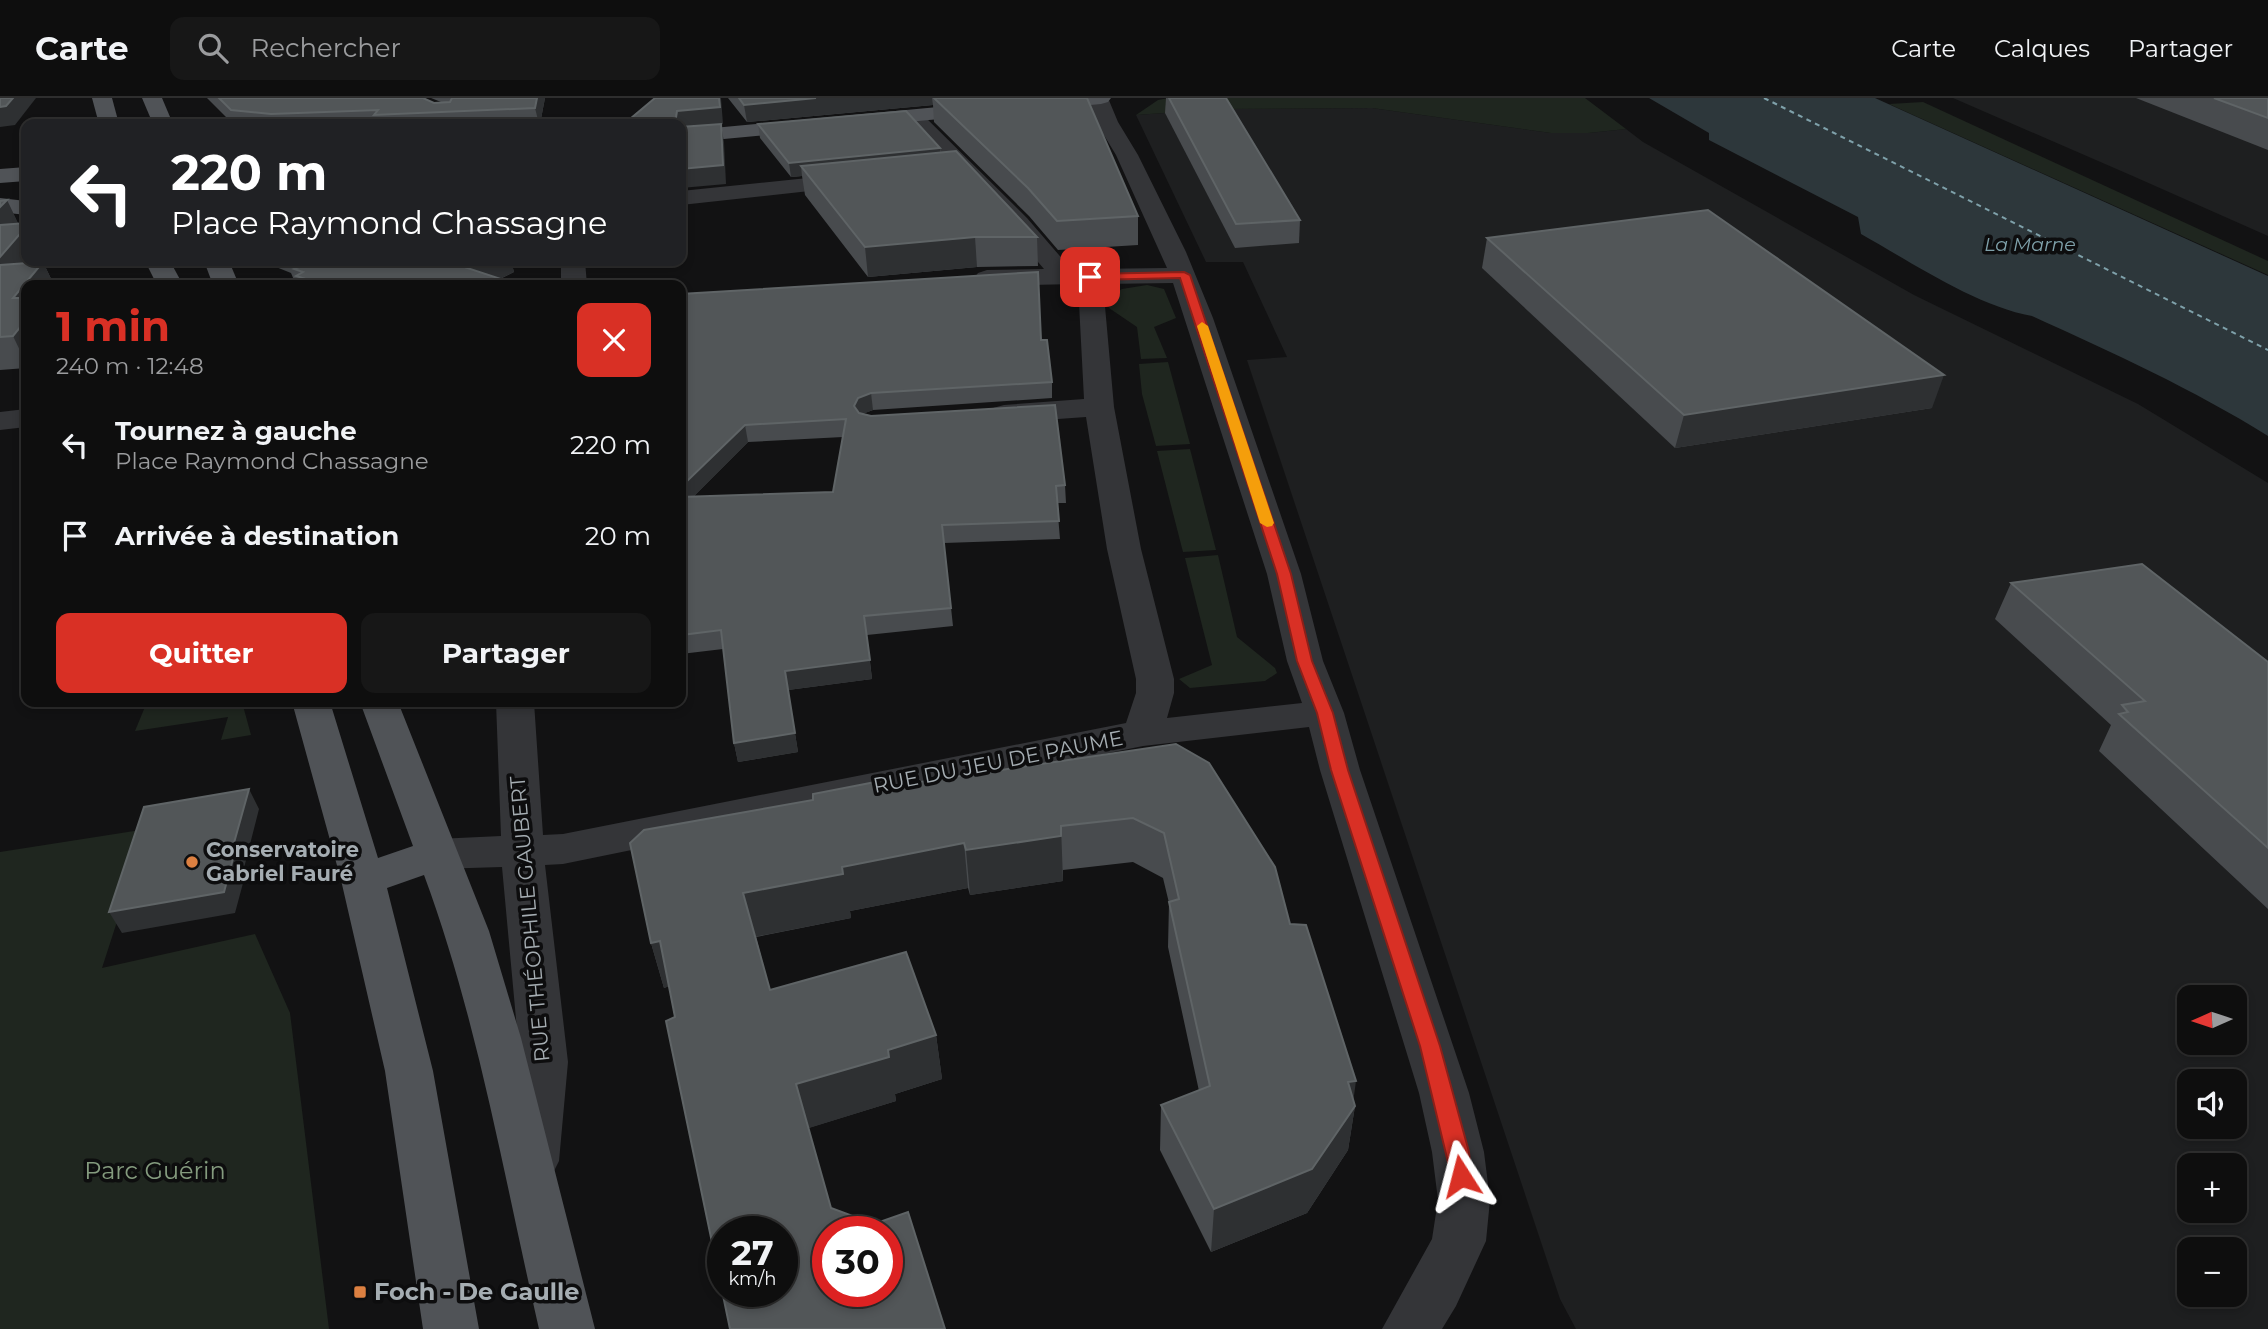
<!DOCTYPE html>
<html lang="fr">
<head>
<meta charset="utf-8">
<style>
	:root { --surface:#0e0e0e; --page:#171717; --text:#f1f3f6; --muted:#9b9c9e; --line:#2e2e2e; --accent:#d93025 }
	body { margin:0; font-family:Montserrat,sans-serif; background:var(--page); color:var(--text); height:100vh; display:flex; flex-direction:column; font-size:26px; white-space:nowrap }
	* { box-sizing:border-box; margin:0 }
	p { font-size:23px; color:var(--muted) }
	.icon { flex:none; width:38px; height:38px; fill:none; stroke:currentColor; stroke-width:2; stroke-linecap:round; stroke-linejoin:round }
	.map { position:relative; flex:1; overflow:hidden }
	.sheet { position:absolute; left:21px; top:182px; width:665px; height:427px; display:flex; flex-direction:column; background:var(--surface); border-radius:14px; box-shadow:0 4px 10px #0003,0 0 0 2px var(--line) }
	.sheet>* { flex:none }
	.hud { position:absolute; left:21px; top:21px; width:665px; height:147px; border-radius:14px; box-shadow:0 4px 10px #0003,0 0 0 2px var(--line); background:#202124; color:#fff; overflow:hidden }
	.needle { width:46px; rotate:267deg }
	.buttons { position:absolute; left:2177px; top:887px; display:grid; gap:14px }
	.buttons a { display:grid; place-items:center; width:70px; height:70px; border-radius:14px; background:var(--surface); box-shadow:0 4px 10px #0003,0 0 0 2px var(--line); font-size:35px }
	.speed { position:absolute; left:707px; top:1118px; display:flex; gap:14px; font-size:35px; font-weight:700; text-align:center }
	.speed>* { display:grid; place-content:center; width:91px; height:91px; border-radius:50%; background:var(--surface); box-shadow:0 4px 10px #0003,0 0 0 2px var(--line); line-height:1 }
	.speed small { font-size:18px; font-weight:400 }
	.speed .limit { border:10px solid #d22; background:#fff; color:#111 }
	.pin { position:absolute; display:grid; place-items:center; width:60px; height:60px; color:#fff; margin:-30px; border-radius:14px; box-shadow:0 4px 10px #0006 }
	.me { position:absolute; width:77px; margin:-38px; rotate:351deg; stroke-linejoin:round; filter:drop-shadow(0 0 5px #0008) }
	.turn { display:flex; align-items:center; gap:24px; height:147px; padding:0 35px; font-size:32px }
	.turn .icon { width:91px; height:91px; stroke-width:2.5 }
	.turn b { display:block; font-size:49px; line-height:60px }
	.round { display:grid; place-items:center; flex:none; width:74px; height:74px; border-radius:14px; background:var(--page) }
	.headline { display:flex; align-items:center; justify-content:space-between; height:119px; padding:0 35px }
	h1 { font-size:42px; font-weight:700; line-height:52px; color:var(--accent) }
	.cta { display:flex; gap:14px; margin-top:auto; padding:14px 35px }
	.cta a { flex:1; height:80px; border-radius:14px; background:var(--accent); color:#fff; font-size:28px; font-weight:700; line-height:80px; text-align:center }
	.cta a+a { background:var(--page); color:var(--text) }
	ul { padding:0; list-style:none }
	li { display:flex; align-items:center; gap:21px; height:91px; padding:0 35px }
	li div { flex:1 }
	li b { display:block; font-size:26px }
	li em { font-style:normal }
	header { display:flex; align-items:center; gap:42px; box-sizing:border-box; height:98px; padding:0 35px; background:var(--surface); border-bottom:2px solid var(--line) }
	header strong { font-size:33px }
	nav { display:flex; gap:38px; margin-inline-start:auto; font-size:24px }
	.search { width:490px; height:63px; background:var(--page); display:flex; align-items:center; gap:18px; box-sizing:border-box; padding:0 24px; border-radius:14px; color:var(--muted); font-size:26px }
	.map>svg:first-child { display:block }
</style>
</head>
<body>
<header>
<strong>Carte</strong>
<div class="search"><svg class="icon" aria-label="search" viewBox="0 0 24 24"><circle cx="10" cy="10" r="6"/><path d="M15 15l6 6"/></svg>Rechercher</div>
<nav><a>Carte</a><a>Calques</a><a>Partager</a></nav>
</header>
<div class="map">
<svg width="2268" height="1231" viewBox="0 0 2268 1231">
	<rect width="100%" height="100%" fill="#121213"/>
	<g fill="#1e1f20" fill-rule="evenodd">
		<polygon points="1953,0 2268,0 2268,138 2135,79"/>
		<path d="M 1372,10 L 1551,35 L 1588,35 L 1626,31 L 1643,44 L 1914,197 L 2138,306 L 2268,385 L 2268,1231 L 1576,1231 L 1560,1201 L 1247,262 L 1287,259 L 1243,164 L 1206,164 L 1136,17 L 1219,11 ZM 2189,900 L 2235,900 L 2235,945 L 2189,945 ZM 2189,984 L 2235,984 L 2235,1029 L 2189,1029 ZM 2189,1068 L 2235,1068 L 2235,1113 L 2189,1113 ZM 2189,1152 L 2235,1152 L 2235,1197 L 2189,1197 Z"/>
	</g>
	<g fill="#1f261f">
		<polygon points="1169,0 1585,0 1626,31 1588,35 1551,35 1372,10 1219,11 1136,17 1158,2"/>
		<polygon points="1923,4 2268,163 2268,177 1889,6"/>
		<polygon points="1147,187 1164,191 1176,220 1154,229 1167,260 1141,261 1137,229 1109,210 1112,197 1122,191"/>
		<polygon points="1168,264 1190,346 1156,348 1142,296 1139,266"/>
		<polygon points="1190,351 1216,452 1183,454 1157,353"/>
		<polygon points="1218,457 1237,539 1275,570 1277,575 1265,583 1190,590 1179,581 1212,567 1185,460"/>
		<polygon points="147,604 242,604 251,637 221,642 228,619 135,633"/>
		<polygon points="147,731 102,870 255,836 290,915 329,1231 0,1231 0,754"/>
	</g>
	<path fill="#2d373b" d="M 1649,0 L 1875,0 L 2268,178 L 2268,338 C 2193,291 2113,255 2032,218 C 1976,208 1911,164 1861,136 L 1858,119 L 1709,42 L 1709,35 Z"/>
	<g fill="none" stroke-linecap="round" stroke-linejoin="round">
		<polyline stroke="#7fa1aa" stroke-width="2" stroke-dasharray="5 4.5" stroke-linecap="butt" points="1764,0 2268,252"/>
		<g fill="#343538" fill-rule="evenodd">
			<path d="M 1088,0 L 1108,0 L 1118,24 L 1138,57 L 1186,154 L 1213,220 L 1301,476 L 1323,563 L 1344,615 L 1360,672 L 1469,995 L 1484,1054 L 1490,1102 L 1486,1143 L 1456,1208 L 1442,1231 L 1382,1231 L 1432,1141 L 1438,1102 L 1432,1054 L 1419,995 L 1320,672 L 1309,629 L 1143,648 L 563,766 L 545,767 L 568,964 L 559,1063 L 551,1079 L 533,1085 L 515,1079 L 507,1063 L 520,964 L 502,769 L 437,771 L 422,767 L 416,756 L 422,745 L 437,741 L 501,738 L 496,604 L 534,604 L 543,737 L 563,736 L 1126,625 L 1136,595 L 1136,581 L 1107,451 L 1086,319 L 1004,325 L 993,322 L 989,316 L 993,310 L 1004,307 L 1084,301 L 1078,186 L 987,188 L 978,185 L 974,180 L 978,175 L 987,172 L 1044,171 L 1009,130 L 903,18 L 906,14 L 920,14 L 1027,120 L 1065,164 L 1090,171 L 1167,170 L 1116,57 L 1096,24 ZM 1173,185 L 1267,476 L 1287,563 L 1302,605 L 1167,620 L 1174,595 L 1174,581 L 1141,451 L 1114,309 L 1103,186 Z"/>
			<polygon points="856,75 864,77 867,82 864,87 681,107 681,93"/>
			<polygon points="561,163 585,163 587,187 561,187"/>
			<polygon points="26,311 26,329 0,332 0,314"/>
		</g>
		<g fill="#505357" fill-rule="evenodd">
			<polygon points="92,0 112,0 119,26 99,26"/>
			<polygon points="142,0 162,0 173,26 153,26"/>
			<polygon points="1034,0 1111,0 1108,4 1101,6 681,45 681,33"/>
			<polygon points="26,69 26,83 0,85 0,71"/>
			<polygon points="0,100 26,103 26,117 0,114"/>
			<polygon points="145,163 170,163 183,187 157,187"/>
			<polygon points="204,163 229,163 239,187 213,187"/>
			<path d="M 292,604 L 330,604 L 378,760 L 413,748 L 360,604 L 398,604 L 489,833 L 521,940 L 595,1231 L 539,1231 C 504,1079 478,923 424,777 L 387,790 L 433,973 L 479,1231 L 423,1231 L 385,973 L 341,782 Z"/>
		</g>
	</g>
	<g fill="#484b4e" fill-rule="evenodd">
		<polygon points="207,0 423,0 434,5 441,4 431,0 545,0 540,26 233,26"/>
		<polygon points="728,0 1087,0 1138,118 1138,147 1058,152 1029,118 934,24 933,7 747,24"/>
		<polygon points="1166,0 1226,0 1300,122 1299,145 1235,150 1165,15"/>
		<polygon points="2136,0 2268,0 2268,52"/>
		<polygon points="758,26 940,50 941,54 1037,139 1038,168 977,169 868,179 805,97 802,78 791,79 760,40"/>
		<polygon points="7,102 18,126 26,163 35,163 33,165 43,164 54,187 26,187 26,270 0,272 0,103"/>
		<polygon points="1487,140 1932,310 1675,350 1482,170"/>
		<polygon points="274,163 511,163 514,174 500,181 519,187 299,187 298,184 294,182 291,175 276,169"/>
		<path d="M 681,196 L 1041,242 L 1052,284 L 1052,300 L 873,312 L 862,316 L 1065,387 L 1066,405 L 1057,405 L 1060,441 L 944,445 L 953,528 L 867,537 L 872,581 L 788,592 L 798,654 L 738,664 L 734,645 L 723,551 L 681,556 ZM 843,339 L 833,394 L 693,399 L 748,344 Z"/>
		<polygon points="2011,485 2268,564 2268,811 2099,653 2111,627 1995,521"/>
		<polygon points="1176,646 1290,826 1355,1008 1348,1052 1307,1115 1211,1154 1160,1052 1161,1007 1199,993 1168,849 1169,805 1163,780 1133,764 1063,772 1063,783 970,797 968,790 850,813 851,820 756,839 770,892 936,937 942,981 895,996 896,1003 808,1030 730,1231 669,888 664,890 651,845 893,688"/>
	</g>
	<g fill="#2e3032">
		<polygon points="13,0 36,0 15,27 0,29 0,9"/>
		<polygon points="537,0 545,0 540,26 539,26 535,10"/>
		<polygon points="719,0 721,0 723,26 721,27 724,44 726,86 681,90 681,26 675,26 677,13"/>
		<polygon points="816,0 932,0 933,7 747,24 744,7"/>
		<polygon points="940,50 942,64 801,68 802,78 791,79 789,65"/>
		<polygon points="7,102 20,129 0,151 0,109"/>
		<polygon points="26,129 26,163 35,163 0,204 0,159"/>
		<polygon points="975,139 977,169 868,179 865,149"/>
		<polygon points="473,163 511,163 514,174 487,187 461,168"/>
		<polygon points="43,164 54,187 26,187 26,265 13,238 13,200"/>
		<polygon points="1944,277 1932,310 1675,350 1684,317"/>
		<polygon points="871,295 873,312 860,317 854,308 858,300"/>
		<polygon points="745,327 748,344 681,411 681,389"/>
		<polygon points="864,518 872,581 788,592 798,654 738,664 734,645 785,573"/>
		<polygon points="249,691 259,711 244,770 246,774 235,815 122,835 109,814 232,752"/>
		<polygon points="1061,728 1063,783 970,797 966,752"/>
		<polygon points="964,745 968,790 850,813 851,820 754,839 743,795 842,769"/>
		<polygon points="660,843 673,887 664,890 651,845"/>
		<polygon points="936,937 942,981 895,996 896,1003 806,1031 796,986 888,952"/>
		<polygon points="1356,983 1352,1012 1355,1008 1348,1052 1307,1115 1211,1154 1214,1111 1348,984"/>
	</g>
	<g fill="#525658" stroke="#5f6466" stroke-width="2" fill-rule="evenodd">
		<polygon points="0,0 13,0 6,8 0,9"/>
		<polygon points="219,0 423,0 434,5 450,4 452,0 537,0 535,10 374,17 378,12 271,16 231,12"/>
		<polygon points="655,0 719,0 720,9 677,13 675,26 624,26"/>
		<polygon points="739,0 816,0 744,7"/>
		<polygon points="934,0 1087,0 1138,118 1057,123 1028,90"/>
		<polygon points="1169,0 1226,0 1300,122 1236,126"/>
		<polygon points="2214,0 2268,0 2268,20"/>
		<polygon points="906,13 940,50 789,65 758,26"/>
		<polygon points="721,26 723,67 681,71 681,29"/>
		<polygon points="956,53 1037,139 975,139 865,149 801,68"/>
		<polygon points="7,102 0,109 0,103"/>
		<polygon points="1708,112 1944,277 1684,317 1487,140"/>
		<polygon points="26,125 26,129 0,159 0,127"/>
		<polygon points="303,163 473,163 461,168 519,187 325,187 296,178 303,174 294,171 309,165"/>
		<polygon points="43,164 13,200 26,200 26,222 13,238 0,239 0,167"/>
		<polygon points="1038,174 1041,242 1047,242 1052,284 871,295 858,300 854,308 859,315 871,318 1055,307 1065,387 1056,388 1059,423 942,427 951,510 864,518 870,562 785,573 795,635 734,645 721,532 681,537 681,399 833,394 846,321 745,327 681,389 681,196"/>
		<polygon points="2142,466 2268,564 2268,750 2119,616 2128,614 2122,607 2145,603 2011,485"/>
		<path d="M 1176,646 L 1209,665 L 1275,769 L 1290,826 L 1306,827 L 1356,983 L 1348,984 L 1355,1008 L 1312,1071 L 1214,1111 L 1161,1007 L 1210,988 L 1169,804 L 1179,801 L 1164,735 L 1133,720 L 1061,728 L 1061,738 L 966,752 L 964,745 L 842,769 L 843,776 L 743,795 L 770,892 L 906,854 L 936,937 L 888,952 L 889,959 L 796,986 L 831,1110 L 874,1126 L 908,1114 L 945,1231 L 730,1231 L 666,923 L 675,919 L 660,843 L 651,845 L 630,745 L 644,732 L 813,702 L 813,696 L 891,681 L 893,688 ZM 723,1134 L 782,1134 L 782,1194 L 723,1194 ZM 828,1134 L 887,1134 L 887,1194 L 828,1194 Z"/>
		<polygon points="249,691 232,752 235,753 224,794 109,814 144,709"/>
	</g>
	<polygon fill="#d93025" stroke="#8d1f18" stroke-width="2" points="1184,174 1190,177 1291,476 1312,563 1333,615 1348,672 1440,948 1469,1054 1471,1078 1468,1085 1461,1088 1453,1085 1420,948 1331,672 1317,615 1297,563 1277,476 1180,180 1090,182 1084,179 1090,176"/>
	<polygon fill="#f59e0b" points="1202,224 1208,228 1274,425 1272,428 1267,429 1260,425 1197,228"/>
	<g fill="#dc8041" stroke="#0d0d0e" stroke-width="2.5">
		<circle cx="192" cy="764" r="7"/>
		<rect x="353" y="1187" width="14" height="14" rx="3.5"/>
	</g>
	<g text-anchor="middle" stroke-width="7" stroke-linejoin="round" paint-order="stroke">
		<g font-size="19" font-style="italic" fill="#7fa1aa" stroke="#0d0d0e">
			<text x="2030" y="153">La Marne</text>
		</g>
		<g font-size="21" fill="#a5adb2" stroke="#0d0d0e">
			<text transform="translate(998 664) rotate(-11)" y="7">RUE DU JEU DE PAUME</text>
			<text transform="translate(530 821) rotate(-95)" y="7">RUE THÉOPHILE GAUBERT</text>
		</g>
		<g font-size="21" font-weight="bold" fill="#a5adb2" stroke="#0d0d0e" text-anchor="start">
			<text x="206" y="759">Conservatoire<tspan x="206" dy="24">Gabriel Fauré</tspan></text>
		</g>
		<g font-size="24" fill="#849b7e" stroke="#0d0d0e">
			<text x="155" y="1081">Parc Guérin</text>
		</g>
		<g font-size="24" font-weight="bold" fill="#a5adb2" stroke="#0d0d0e" text-anchor="start">
			<text x="374" y="1202">Foch - De Gaulle</text>
		</g>
	</g>
</svg>
<div class="buttons">
<a><svg class="needle" viewBox="-14 -14 28 28"><path d="M0-13l5 13h-10z" fill="#e53935"/><path d="M0 13l5-13h-10z" fill="#9b9c9e"/></svg></a>
<a><svg class="icon" aria-label="sound" viewBox="0 0 24 24"><path d="M4 9h4l5-4v14l-5-4H4zM17 9q2 3 0 6"/></svg></a>
<a>+</a>
<a>−</a>
</div>
<div class="speed"><div>27<small>km/h</small></div><div class="limit">30</div></div>
<div class="pin" style="left:1090px;top:179px;background:#d93025"><svg class="icon" aria-label="arrive" viewBox="0 0 24 24"><path d="M6 21V4h12l-3 4 3 4H6"/></svg></div>
<svg class="me" style="left:1461px;top:1078px" viewBox="-20 -20 40 40"><path d="M0-17L14 15 0 8-14 15z" fill="#d93025" stroke="#fff" stroke-width="4"/></svg>
<div class="hud">
<div class="turn"><svg class="icon" aria-label="left" viewBox="0 0 24 24"><path d="M17 20v-9H6M10 6l-5 5 5 5"/></svg><div><b>220 m</b>Place Raymond Chassagne</div></div>
</div>
<section class="sheet">
<div class="headline"><div><h1>1 min</h1><p>240 m · 12:48</p></div><a class="round" style="background:#d93025;color:#fff"><svg class="icon" aria-label="close" viewBox="0 0 24 24"><path d="M6 6l12 12M18 6L6 18"/></svg></a></div>
<ul>
<li><svg class="icon" aria-label="left" viewBox="0 0 24 24"><path d="M17 20v-9H6M10 6l-5 5 5 5"/></svg><div><b>Tournez à gauche</b><p>Place Raymond Chassagne</p></div><em>220 m</em></li>
<li><svg class="icon" aria-label="arrive" viewBox="0 0 24 24"><path d="M6 21V4h12l-3 4 3 4H6"/></svg><div><b>Arrivée à destination</b></div><em>20 m</em></li>
</ul>
<div class="cta"><a>Quitter</a><a>Partager</a></div>
</section>
</div>
</body>
</html>
